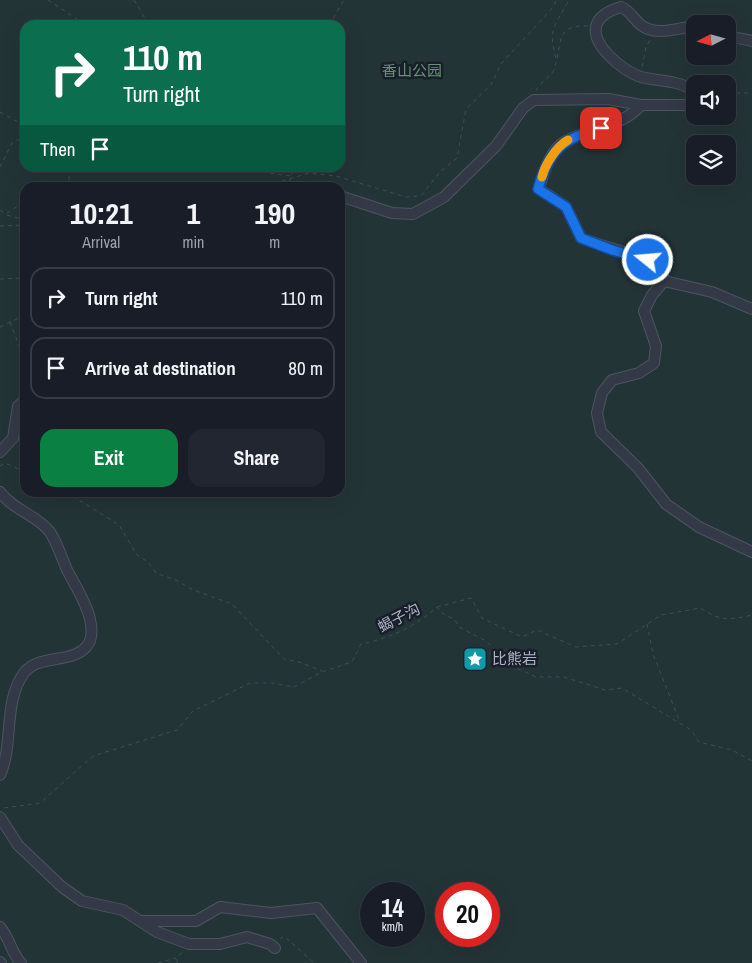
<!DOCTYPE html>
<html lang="en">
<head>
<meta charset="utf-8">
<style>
	:root { --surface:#181d28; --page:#212630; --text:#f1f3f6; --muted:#9fa2a8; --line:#363b45; --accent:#0b8043 }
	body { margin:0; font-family:"Archivo Narrow","Noto Sans SC",sans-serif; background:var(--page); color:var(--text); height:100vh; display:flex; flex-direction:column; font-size:19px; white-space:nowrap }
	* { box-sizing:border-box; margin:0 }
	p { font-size:16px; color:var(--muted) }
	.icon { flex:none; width:28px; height:28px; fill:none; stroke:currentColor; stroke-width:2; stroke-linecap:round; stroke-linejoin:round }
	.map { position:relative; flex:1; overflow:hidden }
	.drawer { position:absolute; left:20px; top:182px; width:325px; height:315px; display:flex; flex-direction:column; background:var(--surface); border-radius:15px; box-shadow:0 5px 20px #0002,0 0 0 1px var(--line) }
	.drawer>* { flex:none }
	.top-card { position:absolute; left:20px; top:20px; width:325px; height:152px; border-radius:15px; box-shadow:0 5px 20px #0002,0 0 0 1px var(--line); background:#0b6e4f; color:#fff; overflow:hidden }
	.needle { width:32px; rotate:264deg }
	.controls { position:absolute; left:686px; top:15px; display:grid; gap:10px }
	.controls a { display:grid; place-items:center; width:50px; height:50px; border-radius:10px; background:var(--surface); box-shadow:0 5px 20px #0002,0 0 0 1px var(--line); font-size:25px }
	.speed { position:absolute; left:360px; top:882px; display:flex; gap:10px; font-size:25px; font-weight:700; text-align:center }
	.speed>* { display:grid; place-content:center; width:65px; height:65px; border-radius:50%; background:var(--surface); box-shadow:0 5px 20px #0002,0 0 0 1px var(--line); line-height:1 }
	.speed small { font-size:12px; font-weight:400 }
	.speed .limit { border:8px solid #d22; background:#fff; color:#111 }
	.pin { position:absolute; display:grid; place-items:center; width:42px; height:42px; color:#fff; margin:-21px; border-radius:10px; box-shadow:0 2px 8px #0006 }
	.me { position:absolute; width:55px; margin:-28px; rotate:287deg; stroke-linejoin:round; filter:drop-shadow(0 0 4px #0008) }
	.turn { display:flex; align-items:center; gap:18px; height:105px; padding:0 20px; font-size:22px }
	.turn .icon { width:65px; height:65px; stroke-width:2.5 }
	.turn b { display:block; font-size:35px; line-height:42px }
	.then { display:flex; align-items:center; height:48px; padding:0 20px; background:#0003; gap:10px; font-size:19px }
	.eta { display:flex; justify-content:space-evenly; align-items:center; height:85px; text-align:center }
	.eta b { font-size:30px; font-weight:700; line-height:35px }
	.button { display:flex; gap:10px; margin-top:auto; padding:10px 20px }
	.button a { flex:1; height:58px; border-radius:15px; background:var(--accent); color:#fff; font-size:20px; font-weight:700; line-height:58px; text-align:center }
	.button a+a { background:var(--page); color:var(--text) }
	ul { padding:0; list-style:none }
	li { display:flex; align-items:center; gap:15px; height:62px; margin:0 10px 8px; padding:0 10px; border:2px solid var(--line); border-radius:15px }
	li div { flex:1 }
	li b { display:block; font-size:19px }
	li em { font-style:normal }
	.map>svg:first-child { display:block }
</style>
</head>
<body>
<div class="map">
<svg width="752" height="963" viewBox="0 0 752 963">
	<rect width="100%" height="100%" fill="#202735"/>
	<path fill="#233437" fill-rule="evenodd" d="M 0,0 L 752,0 L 752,963 L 0,963 ZM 695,24 L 728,24 L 728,56 L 695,56 ZM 25,25 L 340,25 L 340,168 L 25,168 ZM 695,84 L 728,84 L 728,116 L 695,116 ZM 695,144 L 728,144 L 728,176 L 695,176 ZM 25,188 L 340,188 L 340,492 L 25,492 ZM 371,894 L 414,894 L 414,936 L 371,936 ZM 446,894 L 489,894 L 489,936 L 446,936 Z"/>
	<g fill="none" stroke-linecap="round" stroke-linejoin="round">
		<g stroke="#4e5461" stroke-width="12">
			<g id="minor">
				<path d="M 695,26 C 678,28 656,37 641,25 C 633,19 631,11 621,7 C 611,10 598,15 596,27 C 592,46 623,70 638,76 C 654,82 686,79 695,94"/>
				<polyline points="728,36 752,41"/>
				<path d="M 641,105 C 624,125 598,126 575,137 C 571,139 565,141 561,144 C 549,155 543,173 539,189 L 566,207 L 581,238 C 607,248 634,254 660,265 L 664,281 L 712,292 L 752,309"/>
				<polyline points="340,196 392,213 413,214 444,197 496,146 523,108 534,100 608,99 641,105 685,105 693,102 695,98"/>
				<polyline points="664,281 652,295 644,311 656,346 654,363 639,373 612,380 602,393 597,413 601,432 638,468 666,504 699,527 752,552"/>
				<polyline points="0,452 13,438 18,406 25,400"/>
				<path d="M 0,492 C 13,510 37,515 50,532 C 57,543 62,558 67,570 C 75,585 86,602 90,619 C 92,628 93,640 86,647 C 71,664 38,654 24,673 C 3,701 14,744 0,775"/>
				<polyline points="0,817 18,845 62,887 82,901 123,910 157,932 189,944 220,944 247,937 270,944 275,948"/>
				<polyline points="141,921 196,921 220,907 271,913 317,908 361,963"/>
				<path d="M 0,927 C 10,938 11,953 21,963"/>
				<polyline points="0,962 1,963"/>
			</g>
		</g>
		<g stroke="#3f4f54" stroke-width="1" stroke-dasharray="4 4" stroke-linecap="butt">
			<polyline points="48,0 86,25"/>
			<polyline points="134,0 149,25"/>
			<polyline points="329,25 344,0"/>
			<path d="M 556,58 C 547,28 556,25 569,0"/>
			<polyline points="642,67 646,47 650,40"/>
			<path d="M 536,91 C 539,82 551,78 554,69 C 563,46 553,24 588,26"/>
			<polyline points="728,93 752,93"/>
			<polyline points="0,112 18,122 25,123"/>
			<polyline points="0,167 12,143 25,136"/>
			<polyline points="247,168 253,171 291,176"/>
			<polyline points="69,188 69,168"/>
			<polyline points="211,188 227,188"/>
			<polyline points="259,188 309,173 336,176 406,197 421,196 440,172 457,158 466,109 491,85 501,64 554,6 556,0"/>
			<polyline points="284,188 292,177 292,168"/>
			<polyline points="0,210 6,214 25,201"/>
			<polyline points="7,215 25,220"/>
			<polyline points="0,226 25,225"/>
			<polyline points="0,279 25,278"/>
			<polyline points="10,322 25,361"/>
			<polyline points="0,327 25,315"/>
			<polyline points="0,466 5,463 25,472"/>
			<polyline points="66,492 119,525 137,555 148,562 156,573 178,581 191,589 232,604 284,659 299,662 322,671"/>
			<path d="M 437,607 L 471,598 L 482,618 L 522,637 L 537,630 L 576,647 L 617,644 L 661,615 L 701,608 C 721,622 729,620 752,615"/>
			<polyline points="647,624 653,654 680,722"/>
			<path d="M 4,808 L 40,803 L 93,756 L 177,730 L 193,711 L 250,683 L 272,683 L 294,687 L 322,672 L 352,662 L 361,644 C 390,638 415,627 437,607 L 442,613 L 455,620 L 459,627 L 486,641 L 512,666 L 536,677 L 564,677 L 605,690 L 622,688 L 691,730 L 699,742 L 732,750 L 752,761"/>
			<polyline points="280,939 284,936 314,963"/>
			<polyline points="158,963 176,958"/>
			<polyline points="177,963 177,958 183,951"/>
		</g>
		<use href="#minor" stroke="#333946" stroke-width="10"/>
	</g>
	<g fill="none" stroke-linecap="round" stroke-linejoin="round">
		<g stroke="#114b97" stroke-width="12">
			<path id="route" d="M 601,128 C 563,138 549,150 538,189 L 566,207 L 581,238 L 612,250 L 648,260"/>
		</g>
		<use href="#route" stroke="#1a73e8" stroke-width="9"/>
		<path stroke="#f59e0b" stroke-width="9" d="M 542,177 C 545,164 557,146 568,140"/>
	</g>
	<defs>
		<g id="sight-square" transform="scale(1.25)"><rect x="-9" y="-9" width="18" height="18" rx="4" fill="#0f9aa8" stroke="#191f2a"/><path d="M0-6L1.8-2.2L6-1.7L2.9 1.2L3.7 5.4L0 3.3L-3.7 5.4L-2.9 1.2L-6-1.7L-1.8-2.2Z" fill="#fff"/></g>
	</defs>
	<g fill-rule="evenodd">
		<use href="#sight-square" x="475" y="659"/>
	</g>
	<g text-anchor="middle" stroke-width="5" stroke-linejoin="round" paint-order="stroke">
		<g font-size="15" fill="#669275" stroke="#191f2a">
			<text x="412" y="76">香山公园</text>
		</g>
		<g font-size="15" fill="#adb4c3" stroke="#191f2a">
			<text transform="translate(399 618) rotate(-27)" y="5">蝎子沟</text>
		</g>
		<g font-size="15" fill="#adb4c3" stroke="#191f2a" text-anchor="start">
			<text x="492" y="664">比熊岩</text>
		</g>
	</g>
</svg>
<div class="controls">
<a><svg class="needle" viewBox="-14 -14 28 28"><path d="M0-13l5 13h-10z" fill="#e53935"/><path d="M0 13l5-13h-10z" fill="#9fa2a8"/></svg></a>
<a><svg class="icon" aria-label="sound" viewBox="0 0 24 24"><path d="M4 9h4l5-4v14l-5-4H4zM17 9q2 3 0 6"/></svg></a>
<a><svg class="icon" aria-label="layers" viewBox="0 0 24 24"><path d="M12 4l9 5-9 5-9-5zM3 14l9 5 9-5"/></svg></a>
</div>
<div class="speed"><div>14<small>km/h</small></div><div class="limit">20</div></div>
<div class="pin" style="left:601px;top:128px;background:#d93025"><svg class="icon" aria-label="arrive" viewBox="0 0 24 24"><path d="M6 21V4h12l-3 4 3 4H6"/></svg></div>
<svg class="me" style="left:648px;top:260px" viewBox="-20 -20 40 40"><circle r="17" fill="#1a73e8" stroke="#fff" stroke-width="3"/><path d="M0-11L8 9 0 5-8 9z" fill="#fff"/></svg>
<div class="top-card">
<div class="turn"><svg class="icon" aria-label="right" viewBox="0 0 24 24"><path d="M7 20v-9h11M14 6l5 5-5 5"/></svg><div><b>110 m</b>Turn right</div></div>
<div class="then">Then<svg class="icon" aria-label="arrive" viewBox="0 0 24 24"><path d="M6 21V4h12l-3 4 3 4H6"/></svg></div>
</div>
<section class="drawer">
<div class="eta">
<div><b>10:21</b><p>Arrival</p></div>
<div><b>1</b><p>min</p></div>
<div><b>190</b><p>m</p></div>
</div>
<ul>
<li><svg class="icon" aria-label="right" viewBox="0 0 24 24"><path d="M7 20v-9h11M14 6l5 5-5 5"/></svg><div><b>Turn right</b></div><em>110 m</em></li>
<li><svg class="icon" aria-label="arrive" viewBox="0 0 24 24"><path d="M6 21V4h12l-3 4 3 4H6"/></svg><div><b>Arrive at destination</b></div><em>80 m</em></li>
</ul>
<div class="button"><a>Exit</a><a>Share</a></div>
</section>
</div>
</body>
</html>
